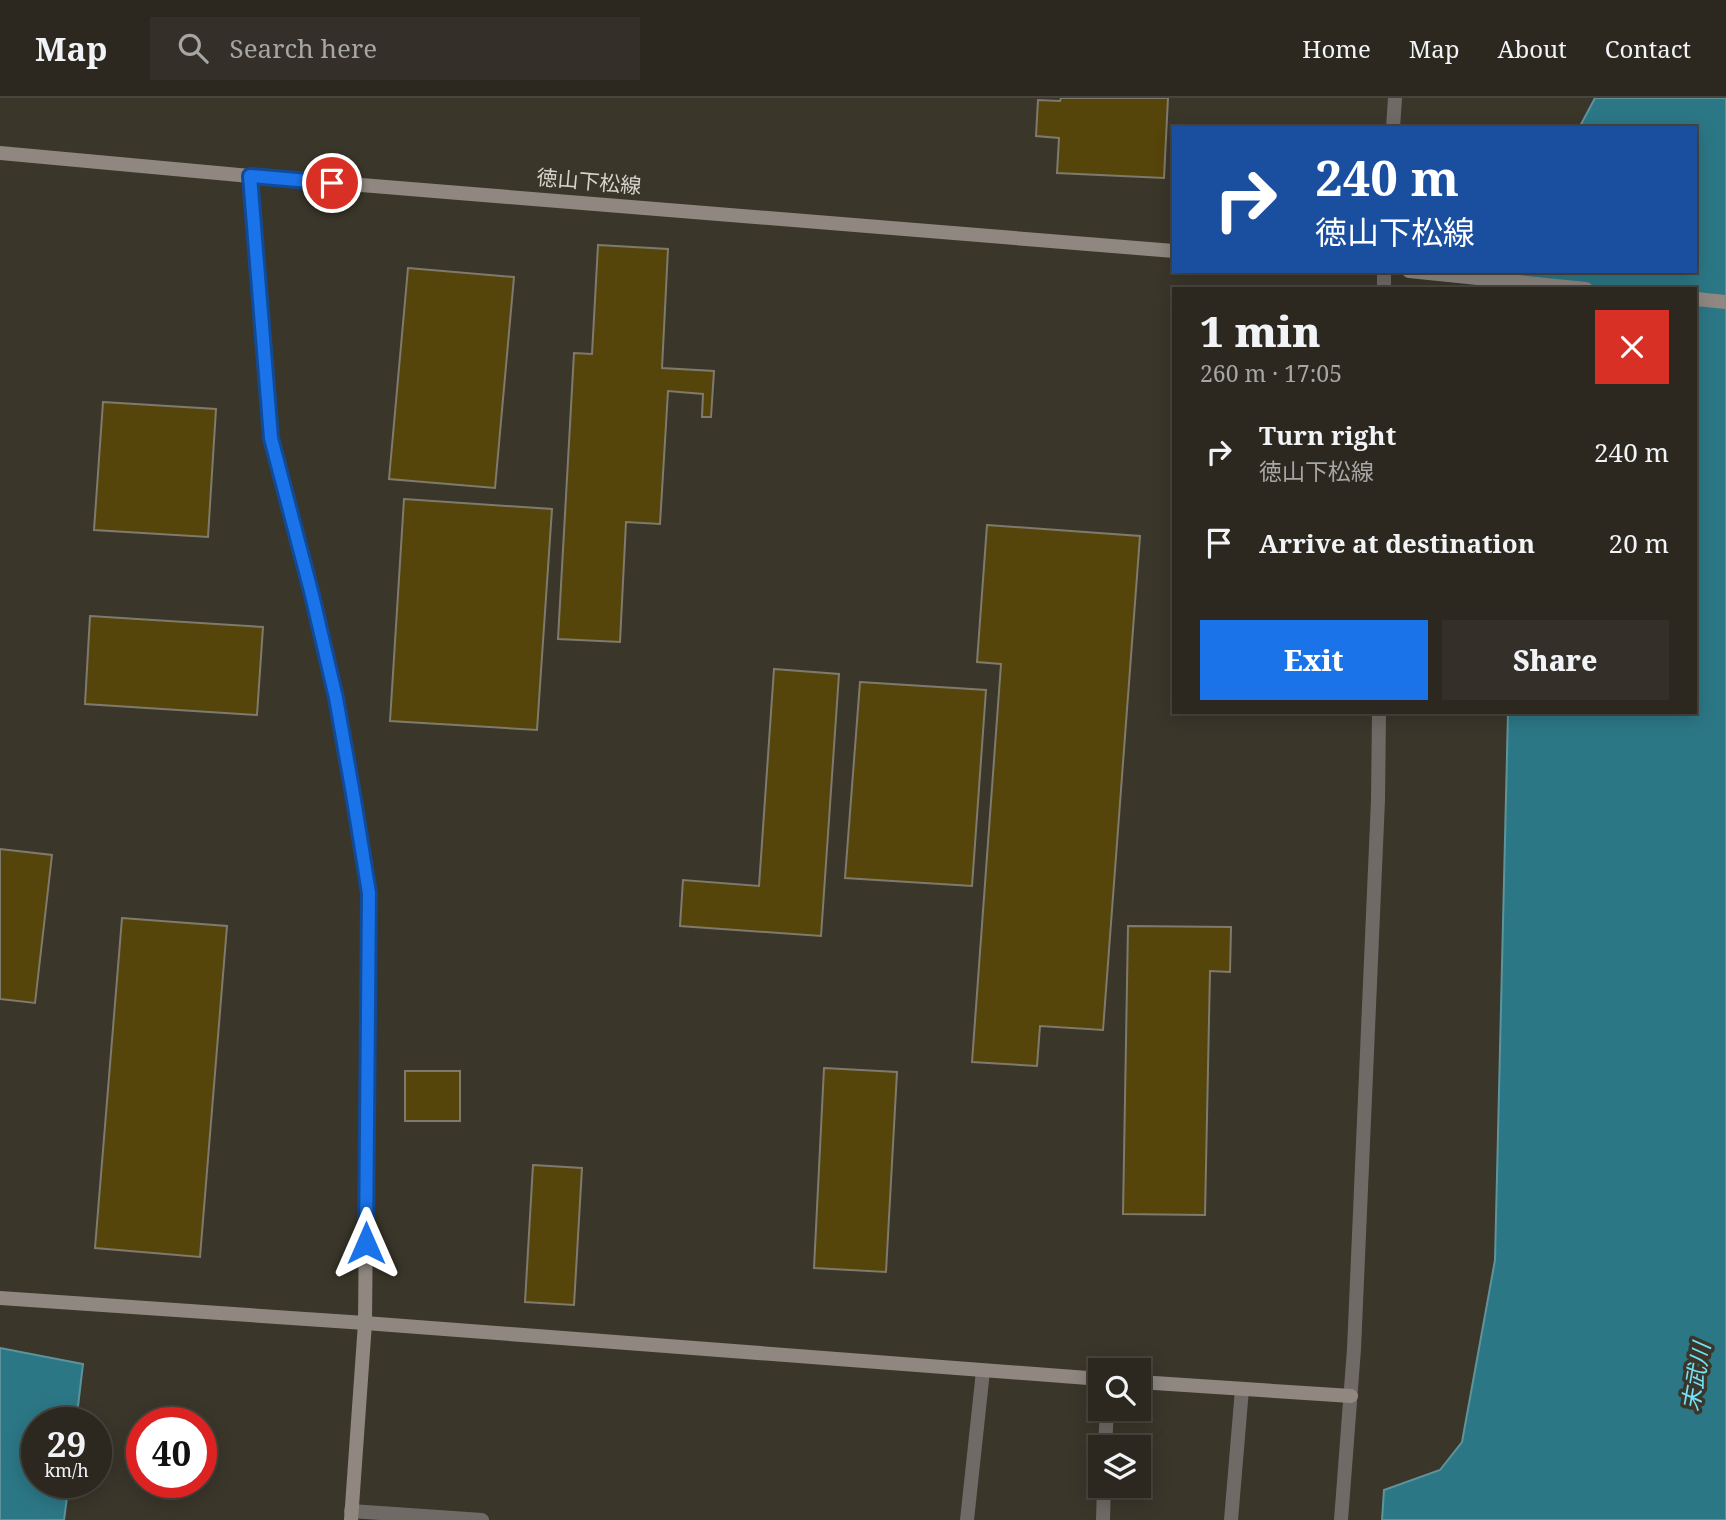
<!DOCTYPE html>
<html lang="en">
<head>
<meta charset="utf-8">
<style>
	:root { --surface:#2c2820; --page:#343029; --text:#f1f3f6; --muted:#a6a6a5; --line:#48443e; --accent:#1a73e8 }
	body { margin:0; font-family:"Noto Serif","Noto Sans JP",serif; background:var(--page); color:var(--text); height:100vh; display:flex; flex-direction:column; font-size:26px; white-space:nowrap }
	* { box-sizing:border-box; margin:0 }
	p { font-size:23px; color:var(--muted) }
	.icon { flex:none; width:38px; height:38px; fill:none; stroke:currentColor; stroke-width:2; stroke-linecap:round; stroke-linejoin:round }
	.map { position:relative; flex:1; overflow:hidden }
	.sheet { position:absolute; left:1172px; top:189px; width:525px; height:427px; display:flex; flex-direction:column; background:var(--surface); border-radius:0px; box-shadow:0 4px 18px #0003,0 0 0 2px var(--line) }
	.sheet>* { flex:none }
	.top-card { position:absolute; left:1172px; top:28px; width:525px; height:147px; border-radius:0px; box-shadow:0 4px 18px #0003,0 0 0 2px var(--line); background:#1a4fa0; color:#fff; overflow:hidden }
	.controls { position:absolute; left:1088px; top:1260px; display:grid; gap:14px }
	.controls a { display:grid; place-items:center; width:63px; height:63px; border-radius:0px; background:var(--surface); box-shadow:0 4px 18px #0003,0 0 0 2px var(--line); font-size:35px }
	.speed { position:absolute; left:21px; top:1309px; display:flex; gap:14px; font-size:35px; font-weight:700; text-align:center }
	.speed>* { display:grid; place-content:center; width:91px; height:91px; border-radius:50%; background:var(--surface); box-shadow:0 4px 18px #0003,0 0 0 2px var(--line); line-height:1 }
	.speed small { font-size:18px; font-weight:400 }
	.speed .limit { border:10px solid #d22; background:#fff; color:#111 }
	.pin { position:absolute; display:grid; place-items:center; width:60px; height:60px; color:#fff; margin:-30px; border:4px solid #fff; border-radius:50%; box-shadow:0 2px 7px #0007 }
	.me { position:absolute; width:77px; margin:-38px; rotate:0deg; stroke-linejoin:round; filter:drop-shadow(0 0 5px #0008) }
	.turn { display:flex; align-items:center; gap:24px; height:147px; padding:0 28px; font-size:32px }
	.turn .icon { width:91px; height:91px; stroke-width:2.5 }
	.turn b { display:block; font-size:49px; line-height:60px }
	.round { display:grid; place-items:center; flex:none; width:74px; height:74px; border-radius:0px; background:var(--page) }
	.summary { display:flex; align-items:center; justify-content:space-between; height:119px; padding:0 28px }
	h1 { font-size:42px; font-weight:800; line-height:52px }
	.action { display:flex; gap:14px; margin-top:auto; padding:14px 28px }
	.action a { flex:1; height:80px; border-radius:0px; background:var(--accent); color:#fff; font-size:28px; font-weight:800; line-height:80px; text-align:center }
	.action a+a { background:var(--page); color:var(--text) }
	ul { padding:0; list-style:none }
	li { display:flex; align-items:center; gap:21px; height:91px; padding:0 28px }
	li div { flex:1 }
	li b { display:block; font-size:26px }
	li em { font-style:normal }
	header { display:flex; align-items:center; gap:42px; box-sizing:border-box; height:98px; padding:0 35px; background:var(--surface); border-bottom:2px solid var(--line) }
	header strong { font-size:33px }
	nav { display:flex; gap:38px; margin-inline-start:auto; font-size:24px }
	.search { width:490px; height:63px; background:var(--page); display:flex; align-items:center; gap:18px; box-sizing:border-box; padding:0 24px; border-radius:0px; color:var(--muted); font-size:26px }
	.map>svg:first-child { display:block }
</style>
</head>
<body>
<header>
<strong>Map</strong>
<div class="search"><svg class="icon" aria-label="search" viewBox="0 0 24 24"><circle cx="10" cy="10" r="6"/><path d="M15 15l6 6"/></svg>Search here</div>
<nav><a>Home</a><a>Map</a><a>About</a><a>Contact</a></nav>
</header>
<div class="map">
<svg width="1726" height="1422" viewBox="0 0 1726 1422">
	<rect width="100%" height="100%" fill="#3a362a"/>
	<g fill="#2c7786" stroke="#5f939b" stroke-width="2">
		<polygon points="1595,0 1726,0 1726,1422 1382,1422 1384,1392 1440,1372 1462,1344 1495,1162 1508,614 1696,614 1696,191 1517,191 1518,173 1696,173 1696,30 1579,30"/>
		<polygon points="0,1250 83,1266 76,1325 37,1325 37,1384 69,1384 64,1422 0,1422"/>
	</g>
	<g fill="#56450a" stroke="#7f7a6d" stroke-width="2">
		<polygon points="1061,0 1168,0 1164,80 1057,75 1059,40 1036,38 1038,2 1060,3"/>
		<polygon points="598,147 668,151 662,270 714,273 711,319 702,319 703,296 668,293 660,426 626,424 620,544 558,541 574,255 592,256"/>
		<polygon points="408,170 514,179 495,390 389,381"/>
		<polygon points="103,304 216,311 208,439 94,432"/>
		<polygon points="404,401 552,411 537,632 390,623"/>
		<polygon points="987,427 1140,438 1103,932 1040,928 1037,968 972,964 1001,566 977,564"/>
		<polygon points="90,518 263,529 257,617 85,606"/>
		<polygon points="774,571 839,576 821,838 680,828 683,782 759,788"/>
		<polygon points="860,584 986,592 972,788 845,780"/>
		<polygon points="0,751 52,757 35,905 0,901"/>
		<polygon points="122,820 227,828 200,1159 95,1150"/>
		<polygon points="1128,828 1231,829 1230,874 1210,873 1205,1117 1123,1116"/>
		<polygon points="824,970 897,974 886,1174 814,1170"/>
		<rect x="405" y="973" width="55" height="50"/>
		<polygon points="533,1067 582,1070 574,1207 525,1204"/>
	</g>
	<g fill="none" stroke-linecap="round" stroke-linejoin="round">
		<g stroke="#706a66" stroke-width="14">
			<polyline points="1393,30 1395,0"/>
			<polyline points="1384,173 1384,191"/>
			<polyline points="1105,1349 1107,1311"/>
			<polyline points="351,1413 482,1422"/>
			<polyline points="967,1422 983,1273"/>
			<polyline points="1103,1422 1104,1388"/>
			<polyline points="1231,1422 1242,1291"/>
			<polyline points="1341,1422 1354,1251 1378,702 1379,614"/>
		</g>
		<g stroke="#8f8780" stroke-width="14">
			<polyline points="0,55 250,78 1174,153"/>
			<polyline points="250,78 271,340 312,497 336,600 353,696 369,795 365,1225 351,1422"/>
			<polyline points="1409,173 1586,191"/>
			<polyline points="1696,201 1726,204"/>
			<polyline points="0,1200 365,1225 1101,1281"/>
			<polyline points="1139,1284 1351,1298"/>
		</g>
	</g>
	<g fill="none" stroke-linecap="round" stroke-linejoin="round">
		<g stroke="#114b97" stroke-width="18">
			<polyline id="route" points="332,85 250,78 271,340 312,497 336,600 353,696 369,795 366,1145"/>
		</g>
		<use href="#route" stroke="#1a73e8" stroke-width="12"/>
	</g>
	<g text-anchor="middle" stroke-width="7" stroke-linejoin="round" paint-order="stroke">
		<g font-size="21" fill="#d6d3cc" stroke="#3a362a">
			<text transform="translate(589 84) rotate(5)" y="7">徳山下松線</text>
		</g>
		<g font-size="23" font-style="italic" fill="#73e2f9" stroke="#3a362a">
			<text transform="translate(1696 1279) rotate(-80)" y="8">末武川</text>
		</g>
	</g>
</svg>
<div class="controls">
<a><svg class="icon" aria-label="search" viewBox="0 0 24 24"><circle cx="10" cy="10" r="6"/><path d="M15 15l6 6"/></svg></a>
<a><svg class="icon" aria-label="layers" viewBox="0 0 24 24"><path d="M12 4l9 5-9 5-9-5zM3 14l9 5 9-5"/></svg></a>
</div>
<div class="speed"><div>29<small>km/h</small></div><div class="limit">40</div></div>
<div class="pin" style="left:332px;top:85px;background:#d93025"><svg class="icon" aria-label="arrive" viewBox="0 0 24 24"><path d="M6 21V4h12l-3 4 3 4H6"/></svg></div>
<svg class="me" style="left:366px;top:1145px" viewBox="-20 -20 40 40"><path d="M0-17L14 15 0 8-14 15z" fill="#1a73e8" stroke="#fff" stroke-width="4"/></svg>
<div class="top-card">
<div class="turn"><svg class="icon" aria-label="right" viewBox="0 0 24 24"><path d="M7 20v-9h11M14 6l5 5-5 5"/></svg><div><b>240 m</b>徳山下松線</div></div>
</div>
<section class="sheet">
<div class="summary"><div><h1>1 min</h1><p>260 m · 17:05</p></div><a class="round" style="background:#d93025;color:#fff"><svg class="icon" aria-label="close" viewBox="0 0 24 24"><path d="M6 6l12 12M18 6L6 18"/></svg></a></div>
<ul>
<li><svg class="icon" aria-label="right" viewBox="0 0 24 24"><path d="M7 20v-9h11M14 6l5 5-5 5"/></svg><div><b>Turn right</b><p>徳山下松線</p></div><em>240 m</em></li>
<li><svg class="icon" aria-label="arrive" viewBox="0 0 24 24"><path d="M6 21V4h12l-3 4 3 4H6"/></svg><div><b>Arrive at destination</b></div><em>20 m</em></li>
</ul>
<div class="action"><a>Exit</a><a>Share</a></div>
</section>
</div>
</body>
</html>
